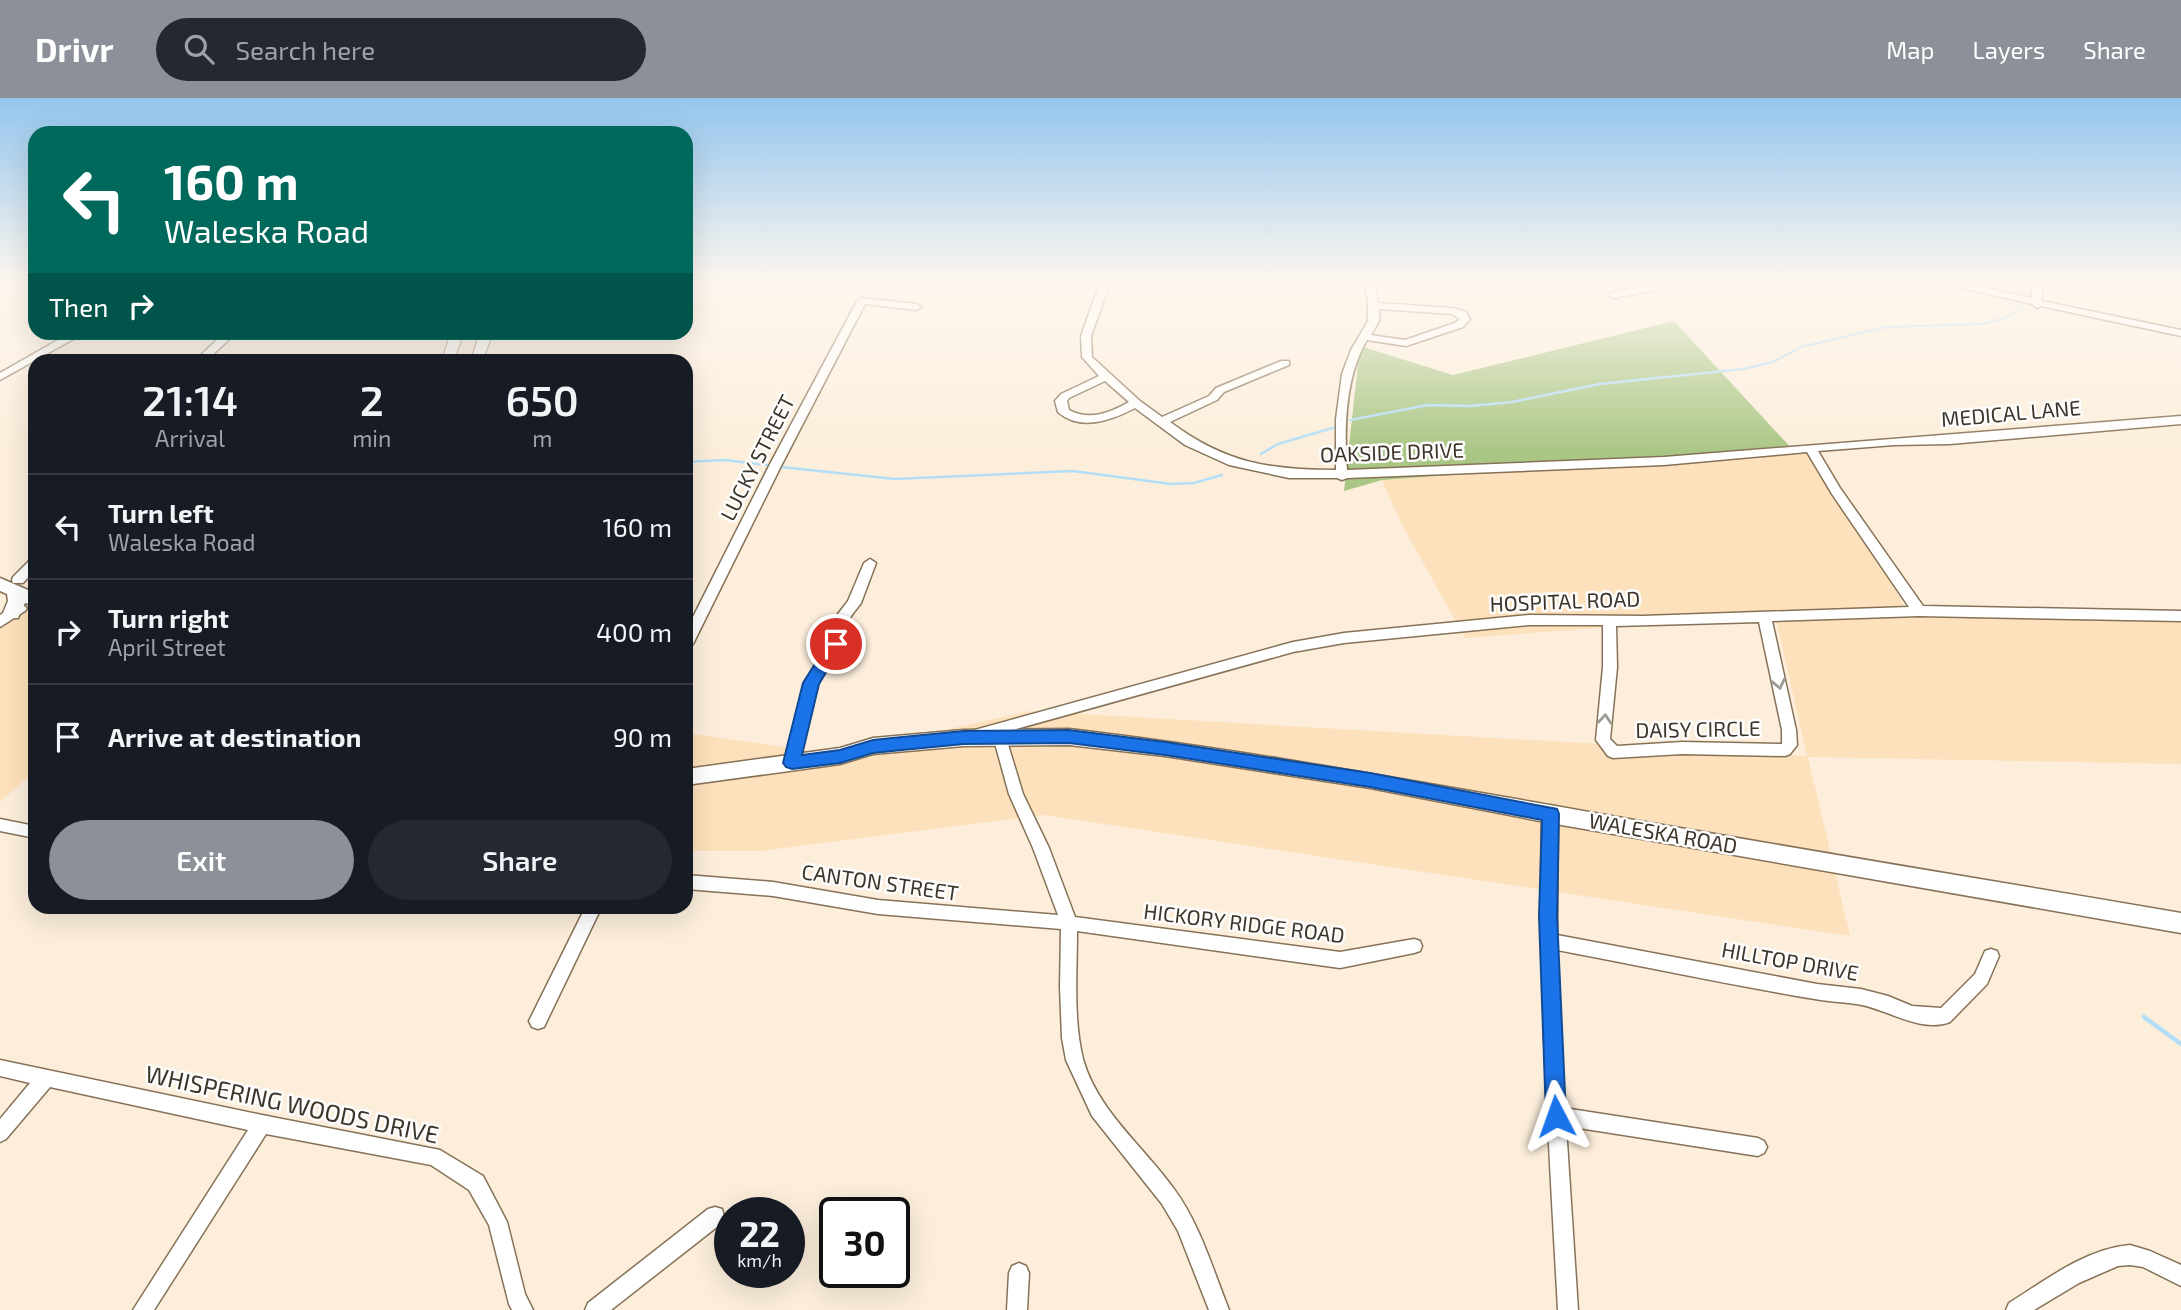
<!DOCTYPE html>
<html lang="en">
<head>
<meta charset="utf-8">
<style>
	:root { --surface:#171b24; --page:#242831; --text:#f1f3f6; --muted:#9ea1a6; --line:#363941; --accent:#8c9099 }
	body { margin:0; font-family:"Exo 2",sans-serif; background:var(--page); color:var(--text); height:100vh; display:flex; flex-direction:column; font-size:26px; white-space:nowrap }
	* { box-sizing:border-box; margin:0 }
	p { font-size:23px; color:var(--muted) }
	.icon { flex:none; width:38px; height:38px; fill:none; stroke:currentColor; stroke-width:2; stroke-linecap:round; stroke-linejoin:round }
	.map { position:relative; flex:1; overflow:hidden }
	.panel { position:absolute; left:28px; top:256px; width:665px; height:560px; display:flex; flex-direction:column; background:var(--surface); border-radius:21px; box-shadow:0 7px 28px #0002 }
	.panel>* { flex:none }
	.top-card { position:absolute; left:28px; top:28px; width:665px; height:214px; border-radius:21px; box-shadow:0 7px 28px #0002; background:#00695c; color:#fff; overflow:hidden }
	.speed { position:absolute; left:714px; top:1099px; display:flex; gap:14px; font-size:35px; font-weight:700; text-align:center }
	.speed>* { display:grid; place-content:center; width:91px; height:91px; border-radius:50%; background:var(--surface); box-shadow:0 7px 28px #0002; line-height:1 }
	.speed small { font-size:18px; font-weight:400 }
	.speed .limit { border:4px solid #111; border-radius:10px; background:#fff; color:#111 }
	.pin { position:absolute; display:grid; place-items:center; width:60px; height:60px; color:#fff; margin:-30px; border:4px solid #fff; border-radius:50%; box-shadow:0 2px 7px #0007 }
	.me { position:absolute; width:77px; margin:-38px; rotate:356deg; stroke-linejoin:round; filter:drop-shadow(0 0 5px #0008) }
	.turn { display:flex; align-items:center; gap:24px; height:147px; padding:0 21px; font-size:32px }
	.turn .icon { width:91px; height:91px; stroke-width:2.5 }
	.turn b { display:block; font-size:49px; line-height:60px }
	.then { display:flex; align-items:center; height:66px; padding:0 21px; background:#0003; gap:14px; font-size:26px }
	.eta { display:flex; justify-content:space-evenly; align-items:center; height:119px; text-align:center }
	.eta b { font-size:42px; font-weight:600; line-height:49px }
	.cta { display:flex; gap:14px; margin-top:auto; padding:14px 21px }
	.cta a { flex:1; height:80px; border-radius:42px; background:var(--accent); color:#fff; font-size:28px; font-weight:600; line-height:80px; text-align:center }
	.cta a+a { background:var(--page); color:var(--text) }
	ul { padding:0; list-style:none }
	li { display:flex; align-items:center; gap:21px; height:105px; padding:0 21px; border-top:2px solid var(--line) }
	li div { flex:1 }
	li b { display:block; font-size:26px }
	li em { font-style:normal }
	header { display:flex; align-items:center; gap:42px; box-sizing:border-box; height:98px; padding:0 35px; background:var(--accent); color:#fff }
	header strong { font-size:33px }
	nav { display:flex; gap:38px; margin-inline-start:auto; font-size:24px }
	.search { width:490px; height:63px; background:var(--page); display:flex; align-items:center; gap:18px; box-sizing:border-box; padding:0 24px; border-radius:38px; color:var(--muted); font-size:26px }
	.map>svg:first-child { display:block }
</style>
</head>
<body>
<header>
<strong>Drivr</strong>
<div class="search"><svg class="icon" aria-label="search" viewBox="0 0 24 24"><circle cx="10" cy="10" r="6"/><path d="M15 15l6 6"/></svg>Search here</div>
<nav><a>Map</a><a>Layers</a><a>Share</a></nav>
</header>
<div class="map">
<svg width="2181" height="1212" viewBox="0 0 2181 1212">
	<rect width="100%" height="100%" fill="#fceedb"/>
	<g fill="#fde1bc">
		<polygon points="1815,350 1911,520 2129,517 2181,522 2181,666 1808,659 1850,838 1044,717 761,753 686,753 686,635 835,656 1030,613 1807,658 1775,517 1465,540 1401,425 1382,382"/>
		<polygon points="28,509 35,511 35,673 0,704 0,531"/>
	</g>
	<polygon fill="#a9c684" points="1674,223 1793,352 1382,382 1344,393 1360,248 1453,277"/>
	<g fill="none" stroke-linecap="round" stroke-linejoin="round">
		<g stroke="#b4def7" stroke-width="2.5">
			<polyline points="2021,198 2025,190 2023,185"/>
			<polyline points="1350,322 1428,307 1470,308 1512,304 1600,286 1743,271 1773,264 1801,249 1886,229 1984,226 2010,218 2021,208"/>
			<polyline points="1261,356 1278,346 1336,329"/>
			<polyline points="686,364 725,362 767,367"/>
			<polyline points="781,369 895,381 1073,373 1171,386 1194,385 1222,377"/>
		</g>
		<polyline stroke="#b4def7" stroke-width="4.5" points="2144,919 2181,946"/>
		<g stroke="#867256" stroke-width="3">
			<g id="minor">
				<path d="M 1100,185 L 1110,185 L 1091,238 L 1092,259 L 1140,303 L 1162,319 L 1209,298 L 1216,290 L 1281,263 L 1289,263 L 1289,267 L 1224,294 L 1217,302 L 1170,324 C 1225,365 1269,372 1336,372 L 1336,321 L 1342,276 L 1351,252 L 1368,223 L 1368,202 L 1364,185 L 1374,185 L 1378,205 L 1453,210 L 1466,214 L 1470,221 L 1463,229 L 1406,248 L 1367,242 C 1345,279 1344,330 1347,372 L 1664,359 L 2181,318 L 2181,326 L 1950,346 L 1894,347 L 1818,353 L 1840,390 L 1923,508 L 2181,513 L 2181,523 L 1919,518 L 1772,523 L 1796,632 L 1797,647 L 1790,656 L 1785,658 L 1682,656 L 1613,660 L 1608,658 L 1596,642 L 1603,569 L 1603,527 L 1529,527 L 1344,545 L 1293,554 L 1002,635 L 1006,640 L 1023,696 L 1049,750 L 1075,819 L 1340,854 L 1414,841 L 1420,843 L 1422,848 L 1420,853 L 1414,855 L 1340,870 L 1077,833 C 1077,875 1073,920 1083,961 C 1097,1012 1144,1049 1174,1091 C 1200,1126 1213,1172 1229,1212 L 1209,1212 L 1178,1133 L 1162,1106 L 1092,1018 L 1066,962 L 1062,940 L 1060,889 L 1061,831 L 878,816 L 773,798 L 686,791 L 686,777 L 773,784 L 878,802 L 1058,817 L 1033,750 L 1009,696 L 993,638 L 976,643 L 971,641 L 969,637 L 971,633 L 1293,544 L 1344,535 L 1529,517 L 1643,518 L 1909,509 L 1832,396 L 1807,354 L 1664,367 L 1347,380 L 1342,382 L 1337,380 L 1289,380 L 1229,367 L 1185,347 L 1135,310 C 1112,322 1081,334 1058,314 L 1055,303 L 1061,296 L 1099,278 L 1082,259 L 1081,238 ZM 1379,211 L 1452,216 L 1460,221 L 1455,225 L 1405,242 L 1371,237 L 1379,223 ZM 1105,283 L 1129,304 C 1109,315 1090,323 1069,312 L 1067,303 L 1069,300 ZM 1759,524 L 1782,632 L 1782,646 L 1682,644 L 1617,648 L 1610,641 L 1617,569 L 1616,528 Z"/>
				<polygon points="1666,185 1692,185 1613,200 1608,197 1613,194"/>
				<polygon points="1940,185 1961,185 2032,200 2032,185 2042,185 2042,203 2181,232 2181,238 2041,208 2037,210 2032,206"/>
				<polygon points="862,200 916,206 921,209 916,212 865,206 781,368 693,546 686,551 686,533 769,368 857,203"/>
				<polygon points="72,234 86,234 0,282 0,275"/>
				<polygon points="225,234 237,234 207,262 196,262"/>
				<polygon points="35,460 35,472 23,485 13,485 12,482 13,479 31,461"/>
				<polygon points="870,461 876,465 861,505 851,518 843,546 818,586 799,665 797,669 787,669 785,665 804,585 830,545 838,516 848,503 864,465"/>
				<polygon points="20,505 27,510 25,513 0,529 0,517"/>
				<path d="M 1550,710 L 1555,712 L 1558,716 L 1557,837 L 1817,886 L 1861,891 L 1888,898 L 1912,908 L 1941,910 L 1975,876 L 1985,853 L 1991,851 L 1997,853 L 1999,858 L 1987,886 L 1950,924 C 1922,935 1890,913 1862,907 C 1847,904 1830,904 1815,901 C 1729,887 1643,868 1557,852 L 1564,1010 L 1758,1040 L 1764,1043 L 1767,1049 L 1764,1055 L 1758,1058 L 1566,1028 L 1578,1212 L 1558,1212 C 1549,1047 1538,882 1542,716 L 1545,712 Z"/>
				<polygon points="0,721 35,728 35,740 0,733"/>
				<polygon points="586,808 602,808 544,929 538,931 532,929 529,923 532,917"/>
				<polygon points="0,962 262,1017 440,1052 483,1078 507,1124 525,1196 533,1212 512,1212 509,1206 489,1127 469,1092 431,1067 266,1036 154,1212 133,1212 248,1032 50,989 6,1041 0,1044 0,1021 30,985 0,978"/>
				<polygon points="715,1109 722,1111 724,1118 722,1125 611,1212 585,1212 588,1205 708,1111"/>
				<path d="M 2130,1147 L 2150,1153 L 2181,1167 L 2181,1188 L 2143,1169 L 2130,1167 L 2118,1168 L 2079,1185 L 2034,1212 L 2006,1212 L 2009,1205 C 2046,1182 2085,1151 2130,1147 Z"/>
				<polygon points="1019,1165 1026,1168 1029,1175 1027,1212 1007,1212 1009,1175 1012,1168"/>
			</g>
		</g>
		<g stroke="#867256" stroke-width="2">
			<g id="tertiary">
				<polygon points="451,234 464,234 454,262 442,262"/>
				<polygon points="480,234 493,234 483,262 471,262"/>
			</g>
		</g>
		<g stroke="#867256" stroke-width="3">
			<g id="secondary">
				<polygon points="0,480 35,495 35,508 25,505 18,520 6,520 3,515 8,503 7,496 0,493"/>
				<path d="M 1069,631 C 1231,650 1390,679 1550,707 C 1760,745 1971,779 2181,815 L 2181,835 L 1550,725 L 1370,690 L 1165,658 L 1069,647 L 964,648 L 873,656 L 840,666 L 686,687 L 686,671 L 840,650 L 873,640 L 964,632 Z"/>
			</g>
		</g>
		<use href="#minor" fill="#fff" fill-rule="evenodd"/>
		<use href="#tertiary" fill="#fff" fill-rule="evenodd"/>
		<use href="#secondary" fill="#fff" fill-rule="evenodd"/>
	</g>
	<defs><path id="oneway-chevron" d="M-2-3.5L2.5 0L-2 3.5" fill="none" stroke-width="1.6" stroke-linecap="round" stroke-linejoin="round" transform="scale(1.75)"/></defs>
	<g stroke="#9e9a94">
		<use href="#oneway-chevron" transform="translate(1779 586) rotate(78)"/>
		<use href="#oneway-chevron" transform="translate(1605 621) rotate(-85)"/>
	</g>
	<linearGradient id="sky" x2="0" y2="1"><stop stop-color="#93c5ee"/><stop offset="0.52" stop-color="#fef7ef"/><stop offset="1" stop-color="#fef7ef" stop-opacity="0"/></linearGradient>
	<rect width="2181" height="355" fill="url(#sky)"/>
	<polygon fill="#1a73e8" stroke="#114b97" stroke-width="2" points="836,540 843,546 819,586 802,657 840,652 873,642 902,639 964,633 1069,632 1165,644 1370,675 1557,711 1559,716 1557,818 1566,1018 1563,1025 1556,1028 1549,1025 1546,1018 1539,818 1542,722 1370,689 1165,657 1069,645 964,646 902,652 873,655 840,665 792,671 786,669 783,665 803,585 830,542"/>
	<g text-anchor="middle" stroke-width="5" stroke-linejoin="round" paint-order="stroke">
		<g font-size="21" fill="#3e3529" stroke="#fdfdfd">
			<text transform="translate(2011 316) rotate(-5)" y="7">MEDICAL LANE</text>
			<text transform="translate(1392 355) rotate(-2)" y="7">OAKSIDE DRIVE</text>
			<text transform="translate(758 360) rotate(-63)" y="7">LUCKY STREET</text>
			<text transform="translate(1565 504) rotate(-2)" y="7">HOSPITAL ROAD</text>
			<text transform="translate(1698 632) rotate(-1)" y="7">DAISY CIRCLE</text>
			<text transform="translate(1663 736) rotate(10)" y="7">WALESKA ROAD</text>
			<text transform="translate(880 785) rotate(8)" y="7">CANTON STREET</text>
			<text transform="translate(1244 826) rotate(7)" y="7">HICKORY RIDGE ROAD</text>
			<text transform="translate(1790 864) rotate(10)" y="7">HILLTOP DRIVE</text>
		</g>
		<g font-size="24" fill="#3e3529" stroke="#fdfdfd">
			<text transform="translate(292 1007) rotate(12)" y="8">WHISPERING WOODS DRIVE</text>
		</g>
	</g>
</svg>
<div class="speed"><div>22<small>km/h</small></div><div class="limit">30</div></div>
<div class="pin" style="left:836px;top:546px;background:#d93025"><svg class="icon" aria-label="arrive" viewBox="0 0 24 24"><path d="M6 21V4h12l-3 4 3 4H6"/></svg></div>
<svg class="me" style="left:1556px;top:1018px" viewBox="-20 -20 40 40"><path d="M0-17L14 15 0 8-14 15z" fill="#1a73e8" stroke="#fff" stroke-width="4"/></svg>
<div class="top-card">
<div class="turn"><svg class="icon" aria-label="left" viewBox="0 0 24 24"><path d="M17 20v-9H6M10 6l-5 5 5 5"/></svg><div><b>160 m</b>Waleska Road</div></div>
<div class="then">Then<svg class="icon" aria-label="right" viewBox="0 0 24 24"><path d="M7 20v-9h11M14 6l5 5-5 5"/></svg></div>
</div>
<section class="panel">
<div class="eta">
<div><b>21:14</b><p>Arrival</p></div>
<div><b>2</b><p>min</p></div>
<div><b>650</b><p>m</p></div>
</div>
<ul>
<li><svg class="icon" aria-label="left" viewBox="0 0 24 24"><path d="M17 20v-9H6M10 6l-5 5 5 5"/></svg><div><b>Turn left</b><p>Waleska Road</p></div><em>160 m</em></li>
<li><svg class="icon" aria-label="right" viewBox="0 0 24 24"><path d="M7 20v-9h11M14 6l5 5-5 5"/></svg><div><b>Turn right</b><p>April Street</p></div><em>400 m</em></li>
<li><svg class="icon" aria-label="arrive" viewBox="0 0 24 24"><path d="M6 21V4h12l-3 4 3 4H6"/></svg><div><b>Arrive at destination</b></div><em>90 m</em></li>
</ul>
<div class="cta"><a>Exit</a><a>Share</a></div>
</section>
</div>
</body>
</html>
